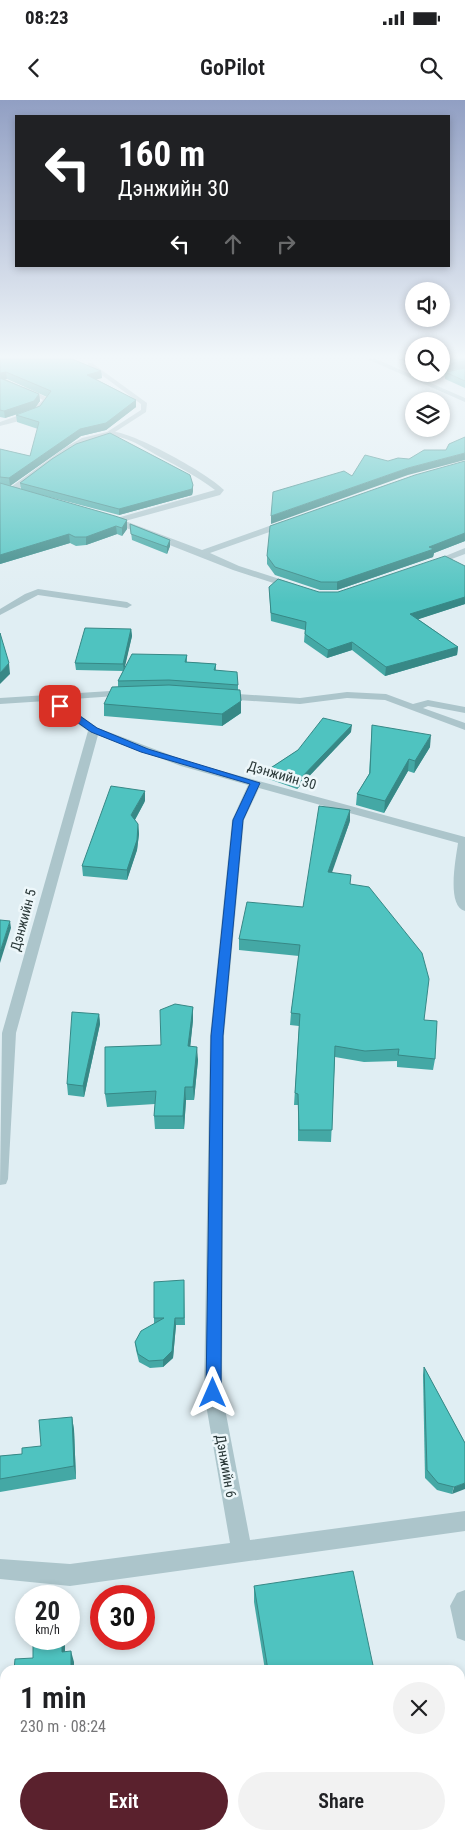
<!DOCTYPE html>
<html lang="en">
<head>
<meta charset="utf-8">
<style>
	:root { --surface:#fff; --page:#f2f2f2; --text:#202124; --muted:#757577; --accent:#5a212d }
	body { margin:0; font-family:"Roboto Condensed",sans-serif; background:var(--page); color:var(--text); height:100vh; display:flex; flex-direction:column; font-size:19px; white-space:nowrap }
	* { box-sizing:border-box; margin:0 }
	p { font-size:16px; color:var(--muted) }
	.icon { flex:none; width:28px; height:28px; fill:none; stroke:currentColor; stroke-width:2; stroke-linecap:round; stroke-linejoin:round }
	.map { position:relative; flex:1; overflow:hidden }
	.drawer { position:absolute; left:0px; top:1565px; width:465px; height:175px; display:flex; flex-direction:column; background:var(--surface); border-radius:15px 15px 0 0; box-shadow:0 2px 8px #0003 }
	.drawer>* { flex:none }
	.banner { position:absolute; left:15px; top:15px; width:435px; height:152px; border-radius:0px; box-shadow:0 2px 8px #0003; background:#202124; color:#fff; overflow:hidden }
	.fabs { position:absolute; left:405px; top:182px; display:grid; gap:10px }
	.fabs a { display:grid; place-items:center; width:45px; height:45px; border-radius:50%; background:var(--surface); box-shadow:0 2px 8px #0003; font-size:25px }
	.speed { position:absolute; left:15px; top:1485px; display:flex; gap:10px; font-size:25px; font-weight:700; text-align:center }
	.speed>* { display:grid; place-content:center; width:65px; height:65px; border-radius:50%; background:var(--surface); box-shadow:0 2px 8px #0003; line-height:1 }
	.speed small { font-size:12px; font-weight:400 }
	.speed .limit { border:8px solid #d22; background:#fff; color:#111 }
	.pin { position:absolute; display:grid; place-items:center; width:42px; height:42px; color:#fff; margin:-21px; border-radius:10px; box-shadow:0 2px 8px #0006 }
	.me { position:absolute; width:55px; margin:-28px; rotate:0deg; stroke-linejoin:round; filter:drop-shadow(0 0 4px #0008) }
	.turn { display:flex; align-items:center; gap:18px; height:105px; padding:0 20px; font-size:22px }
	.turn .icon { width:65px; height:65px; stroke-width:2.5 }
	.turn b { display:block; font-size:35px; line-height:42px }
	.lanes { display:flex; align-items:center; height:48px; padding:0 20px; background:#0003; justify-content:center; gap:25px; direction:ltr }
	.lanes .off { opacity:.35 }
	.round { display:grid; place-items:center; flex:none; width:52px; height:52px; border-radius:26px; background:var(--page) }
	.overview { display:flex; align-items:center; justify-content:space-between; height:85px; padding:0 20px }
	h1 { font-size:30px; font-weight:600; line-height:38px }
	.button { display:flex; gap:10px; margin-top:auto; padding:10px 20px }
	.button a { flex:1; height:58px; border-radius:30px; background:var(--accent); color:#fff; font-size:20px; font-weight:600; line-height:58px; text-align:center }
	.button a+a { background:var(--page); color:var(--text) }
	.status { display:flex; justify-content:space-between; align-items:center; height:35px; padding:0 25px; background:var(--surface); direction:ltr }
	.status svg { height:14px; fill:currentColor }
	header { display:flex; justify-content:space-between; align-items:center; height:65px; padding:0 20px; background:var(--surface); font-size:22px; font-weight:600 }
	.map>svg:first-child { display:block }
</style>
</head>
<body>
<div class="status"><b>08:23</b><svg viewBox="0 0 49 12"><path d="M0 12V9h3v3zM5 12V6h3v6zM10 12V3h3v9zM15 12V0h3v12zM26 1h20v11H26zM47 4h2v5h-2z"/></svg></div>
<header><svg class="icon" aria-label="back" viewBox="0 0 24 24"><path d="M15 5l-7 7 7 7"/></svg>GoPilot<svg class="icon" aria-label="search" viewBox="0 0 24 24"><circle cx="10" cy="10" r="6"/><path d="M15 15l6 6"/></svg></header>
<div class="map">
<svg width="465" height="1740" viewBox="0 0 465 1740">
	<rect width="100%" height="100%" fill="#e0eef3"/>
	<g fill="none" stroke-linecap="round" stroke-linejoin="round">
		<g fill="#acc5cb" fill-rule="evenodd">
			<polygon points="367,259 376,259 419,278 465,269 465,273 426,281 465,298 465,302"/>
			<path d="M 88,263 L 92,263 L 147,303 L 146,312 L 115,332 C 136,334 209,374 224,390 L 220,395 L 125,421 L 202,450 L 283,421 L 289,421 L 289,425 L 210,453 L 239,466 L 295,484 L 295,488 L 289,488 L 233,470 L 106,420 L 106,416 L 117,418 L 215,390 C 198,377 179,367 160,357 C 147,350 134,340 119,337 C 84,329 39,372 14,393 L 8,393 L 8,389 L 66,347 L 82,338 L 107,332 L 141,310 L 141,304 L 88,265 Z"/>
			<path d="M 21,287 L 25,287 L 50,299 C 40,318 19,321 0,326 L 0,322 L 31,311 L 43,300 L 21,289 Z"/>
			<polygon points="465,448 465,454 433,466 426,464"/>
			<polygon points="38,489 127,502 132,505 127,508 38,495 0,515 0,509 25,494"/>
			<path d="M 126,590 L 131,593 L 130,595 L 59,600 L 98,628 L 189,662 L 465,737 L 465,811 C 446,806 456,758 458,743 L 259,688 L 244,720 L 224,936 L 222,1293 L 250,1440 L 465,1411 L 465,1431 L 70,1486 L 0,1479 L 0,1459 L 70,1464 L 230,1443 L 204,1293 L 210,936 L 232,720 L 248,685 L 181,666 L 98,635 L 16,933 L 8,1079 L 6,1084 L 0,1085 L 2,933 L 88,631 L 46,601 L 0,604 L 0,598 Z"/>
			<polygon points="347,592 386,594 413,604 428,600 465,607 465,613 428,606 423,608 465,623 465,630 385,600 347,598 300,604 223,599 218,596 223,593 300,598"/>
			<polygon points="465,1490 465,1541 457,1538 450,1506 457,1493"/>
			<polygon points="0,1647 5,1649 5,1673 0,1671"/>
			<rect x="85" y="1735" width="24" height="5"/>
		</g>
	</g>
	<g fill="#44a8a5" fill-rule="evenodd">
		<path d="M 0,259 L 101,271 L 102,278 L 96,279 L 136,300 L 136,307 L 106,330 L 81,336 L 10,386 L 21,389 L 20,383 L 193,385 L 193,391 L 192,395 L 119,415 L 34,393 L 127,420 L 127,429 L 122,436 L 117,434 L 86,445 L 76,446 L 70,443 L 0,464 L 0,349 L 30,356 L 38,329 L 17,322 L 16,315 L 21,313 L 5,318 L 0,317 ZM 5,279 L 7,279 L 47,297 L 40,306 L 35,308 L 40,301 L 39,294 Z"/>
		<polygon points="399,259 414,259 414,266"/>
		<polygon points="465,268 465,288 445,279 445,272"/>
		<polygon points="465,361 465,441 434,453 433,457 337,490 320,490 275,475 267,464 267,456"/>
		<polygon points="130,424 170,440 170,446 167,454 132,440"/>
		<polygon points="465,466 465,504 418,519 458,547 457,555 385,576 352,550 327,558 304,542 305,530 271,521 269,487 319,492 338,492"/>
		<polygon points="131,529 132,536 124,568 187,555 187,562 216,564 216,570 238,585 238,590 241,601 241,613 222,626 104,616 104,604 118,587 118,581 123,571 76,570 75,563"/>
		<polygon points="372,625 430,647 414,673 408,671 384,713 356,705 357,694 369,674"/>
		<polygon points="351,632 297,689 266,678 266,671 298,650"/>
		<polygon points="145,701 135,720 138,724 139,734 137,750 127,780 83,776 82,766"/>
		<polygon points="350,721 331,773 350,784 424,920 435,959 433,970 397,967 397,961 364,962 335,957 331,1042 298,1041 298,1005 294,1005 299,926 290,925 291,913 299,856 239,850 239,839 303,807"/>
		<polygon points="193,907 193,920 190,946 198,960 194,1000 186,1000 184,1029 155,1029 154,1016 155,1004 107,1007 105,994 161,945"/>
		<polygon points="99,914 100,924 84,997 68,995 67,984"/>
		<polygon points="184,1180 185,1225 176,1225 173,1258 163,1267 150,1268 139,1262 136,1250 135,1242 154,1224 154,1218"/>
		<polygon points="424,1267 465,1343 452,1394 437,1390 425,1378 423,1275"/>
		<polygon points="72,1317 74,1330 76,1379 0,1392 0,1356 22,1354 41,1346"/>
		<polygon points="254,1486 374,1570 265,1570 254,1502"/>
	</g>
	<g fill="#378886">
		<polygon points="465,261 465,268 441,272 441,265"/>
		<polygon points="101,271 102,278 87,282 87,275"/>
		<polygon points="6,272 7,279 1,280 0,273"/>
		<polygon points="39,294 40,301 35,308 5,318 4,311"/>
		<polygon points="136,300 136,307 106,330 81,336 10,386 9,378 80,329"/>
		<polygon points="465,353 465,360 408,375 271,424 271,416 408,368"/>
		<polygon points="193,385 193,391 192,395 119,415 119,409"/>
		<polygon points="127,420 127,429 122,436 122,428"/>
		<polygon points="116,426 117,434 86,445 86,437"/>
		<polygon points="465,433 465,441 434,453 433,457 337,490 337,482"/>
		<polygon points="69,434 70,443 0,464 0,455"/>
		<polygon points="170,440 170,446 167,454 167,447"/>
		<polygon points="465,497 465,504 410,522 410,514"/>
		<polygon points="131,529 132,536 124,571 123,564"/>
		<polygon points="352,542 352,550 327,558 328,550"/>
		<polygon points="458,547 457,555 385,576 386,567"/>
		<polygon points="9,563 10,574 0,584 0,573"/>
		<polygon points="241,601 241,613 222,626 222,614"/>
		<polygon points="352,625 351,632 297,689 297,682"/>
		<polygon points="431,635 430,647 414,673 415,661"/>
		<polygon points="409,659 408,671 384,713 385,701"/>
		<polygon points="145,691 145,701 132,725 131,715"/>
		<polygon points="350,710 350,721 328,784 328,772"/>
		<polygon points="138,724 139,734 137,750 127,780 127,770"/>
		<polygon points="10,821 11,828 0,863 0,852"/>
		<polygon points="193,907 193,920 189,959 188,946"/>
		<polygon points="99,914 100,924 84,997 83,986"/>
		<polygon points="197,947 198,960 194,1000 193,987"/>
		<polygon points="185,987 186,1000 184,1029 183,1016"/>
		<polygon points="175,1218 176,1225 173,1258 163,1267 163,1260"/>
		<polygon points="72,1317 74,1330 76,1379 74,1366"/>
		<polygon points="465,1383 465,1389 452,1394 454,1387"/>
		<polygon points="62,1539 65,1539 65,1563 62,1552"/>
		<polygon points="71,1551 74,1562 74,1570 71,1570"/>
	</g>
	<g fill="#4fc3c0" stroke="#378886">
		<polygon points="0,259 72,259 101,271 87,275 136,300 106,323 80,329 9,378 0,377 0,349 30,356 39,322 16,315 40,306 51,291 6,272 0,273"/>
		<polygon points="441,259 465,259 465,261 441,265"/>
		<polygon points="465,268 465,281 445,272"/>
		<polygon points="0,274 0,278 39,294 34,301 4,311 0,310"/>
		<polygon points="110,333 190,375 193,385 192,389 119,409 20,383 52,359 76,344"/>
		<polygon points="465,337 465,353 408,368 271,416 273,392 344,371 352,376 365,355 388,361 398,358 409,359 424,350 446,350 449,344"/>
		<polygon points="465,361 465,433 429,447 434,449 337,482 321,482 275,467 267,456 270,426 415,375"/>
		<polygon points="0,383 115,416 127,420 122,428 116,426 86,437 75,437 69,434 0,455"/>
		<polygon points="130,424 170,440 167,447 131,434"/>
		<polygon points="445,456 465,466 465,497 410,514 458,547 386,567 352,542 328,550 305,534 306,522 271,513 269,487 278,479 319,492 338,492"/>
		<polygon points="85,528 131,529 123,564 75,563"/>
		<polygon points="0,533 9,563 0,573"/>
		<polygon points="132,554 187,555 185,562 216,564 214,570 237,572 238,585 169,580 118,581"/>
		<polygon points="169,585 240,590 241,601 222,614 104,604 112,587"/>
		<polygon points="323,618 352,625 297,682 266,671 298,650"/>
		<polygon points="372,625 431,635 415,661 409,659 385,701 357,694 370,673"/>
		<polygon points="111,686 145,691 131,715 138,724 137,740 127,770 82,766"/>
		<polygon points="319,706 350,710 328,772 351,775 350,784 369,787 422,853 429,879 424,920 437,921 435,959 398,955 399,949 365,951 335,946 332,1030 299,1030 298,994 295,993 300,914 291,913 300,845 239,839 247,802 303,807"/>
		<polygon points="0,820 10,821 0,852"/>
		<polygon points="175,904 193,907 188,946 197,947 193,987 185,987 183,1016 154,1016 156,991 105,994 105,947 161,945 160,910"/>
		<polygon points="72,912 99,914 83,986 67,984"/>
		<polygon points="184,1180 184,1218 175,1218 172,1251 163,1260 149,1261 138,1254 135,1242 141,1231 164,1218 154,1218 154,1182"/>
		<polygon points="424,1267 465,1343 465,1383 454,1387 438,1383 427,1370"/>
		<polygon points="72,1317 74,1366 0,1379 0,1356 22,1354 22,1348 41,1346 39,1320"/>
		<polygon points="353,1471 374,1570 268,1570 254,1486"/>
		<polygon points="33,1539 62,1539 62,1552 71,1551 71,1570 14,1570 15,1559 33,1558"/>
	</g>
	<linearGradient id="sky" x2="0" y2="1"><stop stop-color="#919fc3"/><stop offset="0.51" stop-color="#f1f7fa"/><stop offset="1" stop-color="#f1f7fa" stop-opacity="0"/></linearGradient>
	<rect width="465" height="503" fill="url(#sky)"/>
	<polygon fill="#1a73e8" stroke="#114b97" points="57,604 63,604 97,628 148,649 260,683 243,720 223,936 221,1293 219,1298 213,1301 208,1298 206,1293 211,936 233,720 250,684 141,652 91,632 57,608"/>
	<g text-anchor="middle" stroke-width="5" stroke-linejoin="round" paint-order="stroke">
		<g font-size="14" fill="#2b3939" stroke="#edf7fa">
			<text transform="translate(282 675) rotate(16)" y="5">Дэнжийн 30</text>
			<text transform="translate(23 820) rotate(-75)" y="5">Дэнжийн 5</text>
			<text transform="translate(226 1366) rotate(80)" y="5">Дэнжийн 6</text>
		</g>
	</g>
</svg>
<div class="fabs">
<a><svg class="icon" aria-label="sound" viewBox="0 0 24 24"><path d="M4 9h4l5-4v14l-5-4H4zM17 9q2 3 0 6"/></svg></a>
<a><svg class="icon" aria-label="search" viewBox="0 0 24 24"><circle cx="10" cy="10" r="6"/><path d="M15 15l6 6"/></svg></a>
<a><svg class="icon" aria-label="layers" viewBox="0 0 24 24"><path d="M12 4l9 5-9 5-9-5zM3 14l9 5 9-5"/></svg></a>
</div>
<div class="speed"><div>20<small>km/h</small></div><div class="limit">30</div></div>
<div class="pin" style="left:60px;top:606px;background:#d93025"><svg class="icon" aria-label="arrive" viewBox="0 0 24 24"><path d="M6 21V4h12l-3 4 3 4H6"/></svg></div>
<svg class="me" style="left:213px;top:1293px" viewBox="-20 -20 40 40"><path d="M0-17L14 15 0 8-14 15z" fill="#1a73e8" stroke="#fff" stroke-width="4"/></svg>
<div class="banner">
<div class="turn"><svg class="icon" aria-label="left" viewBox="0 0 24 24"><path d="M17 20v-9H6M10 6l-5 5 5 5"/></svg><div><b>160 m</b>Дэнжийн 30</div></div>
<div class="lanes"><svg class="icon" aria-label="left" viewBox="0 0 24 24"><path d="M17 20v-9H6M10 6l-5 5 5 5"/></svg><svg class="icon off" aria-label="ahead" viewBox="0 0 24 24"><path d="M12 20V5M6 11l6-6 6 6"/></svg><svg class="icon off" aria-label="right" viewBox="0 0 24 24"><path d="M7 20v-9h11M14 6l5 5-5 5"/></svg></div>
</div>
<section class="drawer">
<div class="overview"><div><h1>1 min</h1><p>230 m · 08:24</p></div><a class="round"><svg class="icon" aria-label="close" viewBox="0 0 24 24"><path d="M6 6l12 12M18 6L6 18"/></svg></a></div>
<div class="button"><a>Exit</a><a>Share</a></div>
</section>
</div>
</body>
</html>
